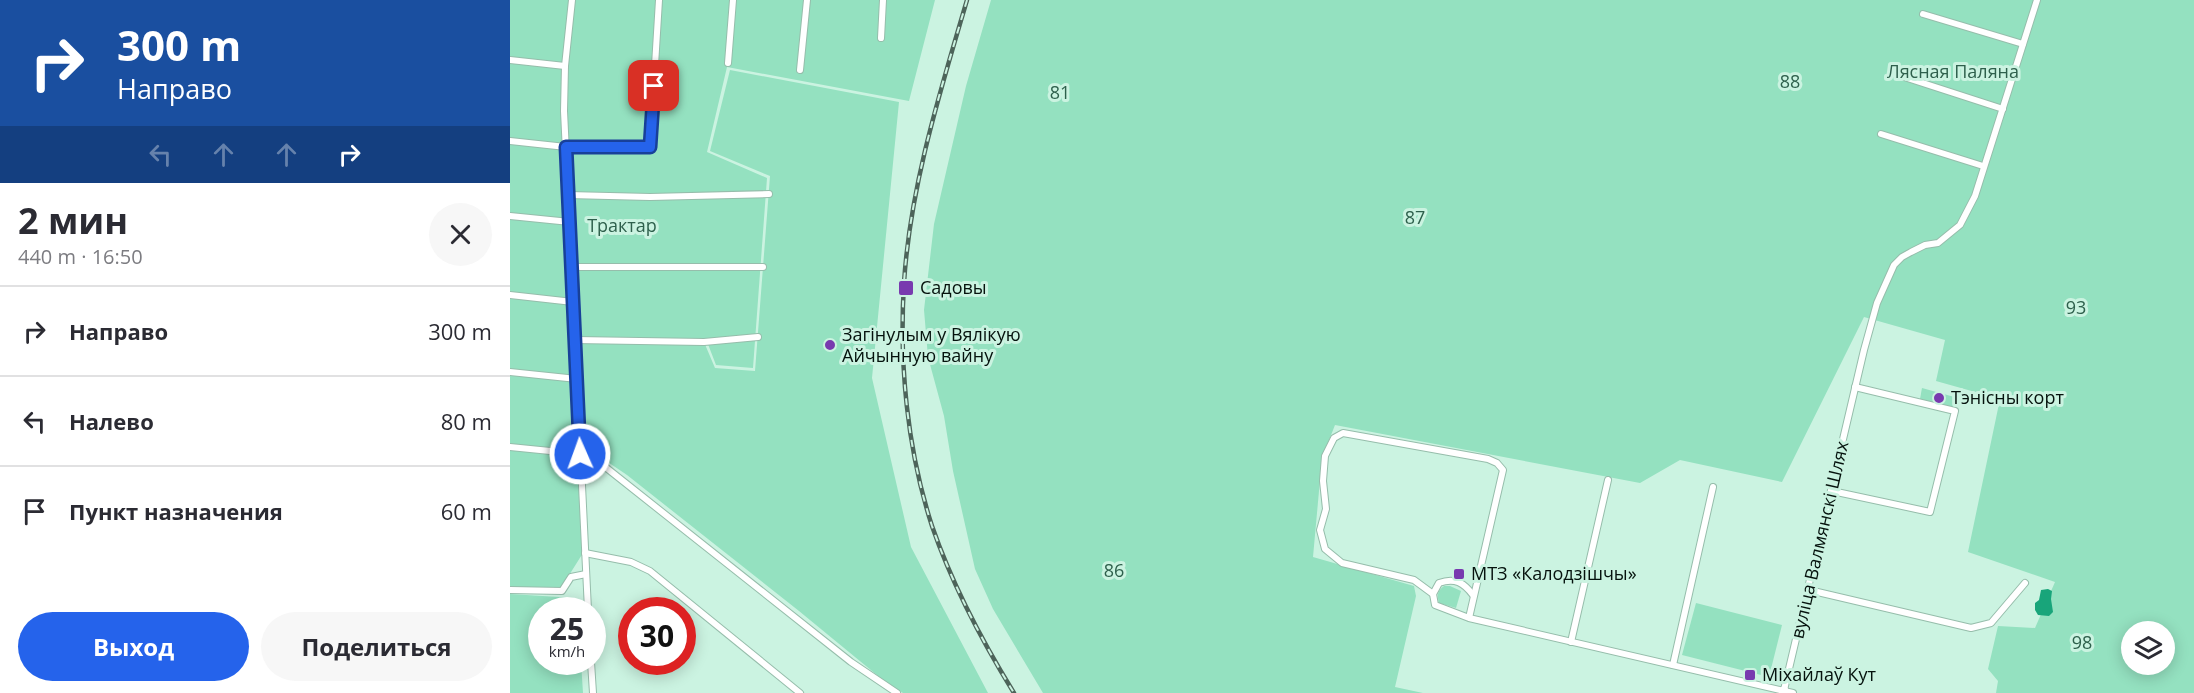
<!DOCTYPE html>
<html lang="ru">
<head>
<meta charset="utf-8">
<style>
	:root { --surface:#fff; --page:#f7f7f7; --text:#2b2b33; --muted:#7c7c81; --line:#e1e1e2; --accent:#2563eb }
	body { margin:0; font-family:"Open Sans",sans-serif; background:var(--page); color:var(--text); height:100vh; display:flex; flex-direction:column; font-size:22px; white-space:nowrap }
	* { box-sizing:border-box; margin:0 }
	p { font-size:20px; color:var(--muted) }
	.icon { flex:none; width:33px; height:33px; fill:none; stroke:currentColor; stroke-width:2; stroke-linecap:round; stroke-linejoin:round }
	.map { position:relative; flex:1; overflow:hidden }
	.drawer { display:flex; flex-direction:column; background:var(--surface); width:510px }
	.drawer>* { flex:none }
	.hud { background:#1a4fa0; color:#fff; overflow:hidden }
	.fabs { position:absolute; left:1611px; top:621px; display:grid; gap:12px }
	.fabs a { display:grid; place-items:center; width:54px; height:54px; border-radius:50%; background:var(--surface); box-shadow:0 3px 15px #0003; font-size:30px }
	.speed { position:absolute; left:18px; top:597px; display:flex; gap:12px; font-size:30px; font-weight:700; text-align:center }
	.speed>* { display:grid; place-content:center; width:78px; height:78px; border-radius:50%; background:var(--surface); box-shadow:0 3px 15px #0003; line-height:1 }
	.speed small { font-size:15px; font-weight:400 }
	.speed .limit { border:9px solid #d22; background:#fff; color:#111 }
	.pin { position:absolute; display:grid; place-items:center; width:51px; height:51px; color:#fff; margin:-26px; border-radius:12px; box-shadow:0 3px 9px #0006 }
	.me { position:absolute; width:66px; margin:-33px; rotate:358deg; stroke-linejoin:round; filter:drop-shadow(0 0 4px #0008) }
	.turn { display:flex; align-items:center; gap:21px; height:126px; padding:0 18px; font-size:27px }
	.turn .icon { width:78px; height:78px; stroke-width:2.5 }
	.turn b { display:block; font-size:42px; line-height:51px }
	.lanes { display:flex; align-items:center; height:57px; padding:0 18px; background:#0003; justify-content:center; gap:30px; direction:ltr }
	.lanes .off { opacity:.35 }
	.round { display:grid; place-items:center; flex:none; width:63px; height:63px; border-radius:32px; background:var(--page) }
	.summary { display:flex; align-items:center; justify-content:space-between; height:102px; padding:0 18px }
	h1 { font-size:36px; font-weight:700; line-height:45px }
	.cta { display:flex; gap:12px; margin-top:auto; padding:12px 18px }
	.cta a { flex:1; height:69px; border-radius:36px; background:var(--accent); color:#fff; font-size:24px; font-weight:700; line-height:69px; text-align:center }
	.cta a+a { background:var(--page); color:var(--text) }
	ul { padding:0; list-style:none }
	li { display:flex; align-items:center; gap:18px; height:90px; padding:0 18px; border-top:2px solid var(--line) }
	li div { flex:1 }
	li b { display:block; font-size:22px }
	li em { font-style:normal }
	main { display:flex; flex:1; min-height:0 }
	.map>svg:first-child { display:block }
</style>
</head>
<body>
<main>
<section class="drawer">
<div class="hud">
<div class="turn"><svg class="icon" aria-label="right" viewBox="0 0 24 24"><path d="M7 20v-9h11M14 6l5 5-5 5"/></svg><div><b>300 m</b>Направо</div></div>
<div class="lanes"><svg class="icon off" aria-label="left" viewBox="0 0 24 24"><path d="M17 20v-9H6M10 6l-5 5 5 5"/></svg><svg class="icon off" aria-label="ahead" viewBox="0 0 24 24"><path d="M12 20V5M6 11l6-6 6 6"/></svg><svg class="icon off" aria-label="ahead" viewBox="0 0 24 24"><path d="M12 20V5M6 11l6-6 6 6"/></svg><svg class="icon" aria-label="right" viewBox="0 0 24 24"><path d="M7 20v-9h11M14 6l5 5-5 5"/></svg></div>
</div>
<div class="summary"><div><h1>2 мин</h1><p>440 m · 16:50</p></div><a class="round"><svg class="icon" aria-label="close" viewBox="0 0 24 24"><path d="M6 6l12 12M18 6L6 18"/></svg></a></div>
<ul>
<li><svg class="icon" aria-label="right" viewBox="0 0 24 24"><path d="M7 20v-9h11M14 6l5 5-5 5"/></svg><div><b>Направо</b></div><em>300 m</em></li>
<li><svg class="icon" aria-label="left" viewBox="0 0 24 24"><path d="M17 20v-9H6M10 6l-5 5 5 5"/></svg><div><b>Налево</b></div><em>80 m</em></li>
<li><svg class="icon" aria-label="arrive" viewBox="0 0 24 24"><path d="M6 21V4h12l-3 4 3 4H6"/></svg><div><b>Пункт назначения</b></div><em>60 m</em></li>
</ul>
<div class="cta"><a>Выход</a><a>Поделиться</a></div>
</section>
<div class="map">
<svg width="1684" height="693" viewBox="0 0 1684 693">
	<rect width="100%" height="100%" fill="#cbf3e1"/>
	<g fill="#94e1c0" fill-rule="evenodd">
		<polygon points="0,0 425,0 399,101 217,67 197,152 257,178 243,368 206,365 196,339 62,337 73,553 51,588 0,588"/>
		<path d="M 481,0 L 1684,0 L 1684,693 L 1486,693 L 1488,681 L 1478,669 L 1488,626 L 1525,628 L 1545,582 L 1458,552 L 1490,399 L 1426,381 L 1435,340 L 1354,317 L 1272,482 L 1170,460 L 1130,483 L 825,425 L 812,458 L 803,557 L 904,586 L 906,596 L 885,687 L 913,693 L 533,693 L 483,609 L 465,569 L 443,471 L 434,416 L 418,357 L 414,310 L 424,224 L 456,86 ZM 1622,632 L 1654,632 L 1654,664 L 1622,664 Z"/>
		<polygon points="220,70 389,102 362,378 401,547 478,693 393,693 373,680 289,611 117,475 74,446 71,340 194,342 205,368 245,371 260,176 200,151"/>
		<polygon points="1412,388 1448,398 1446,408 1410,399"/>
		<path d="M 934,586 L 940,586 L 951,591 L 946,608 L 929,603 C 927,595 927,591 934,586 Z"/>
		<polygon points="0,594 65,598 67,610 32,610 32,662 71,662 73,693 0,693"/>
		<polygon points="1186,603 1272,625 1259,677 1172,655"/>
	</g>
	<polygon fill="#18a57a" points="1538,589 1542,591 1541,599 1543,612 1539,616 1528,615 1525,610 1525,603 1529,600 1531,590"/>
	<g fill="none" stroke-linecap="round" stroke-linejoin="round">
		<g stroke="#96bdab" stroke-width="8">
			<g id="minor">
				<polyline points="62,0 55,66 54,111 78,610"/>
				<polyline points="1413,14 1513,44"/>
				<polyline points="371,38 373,0"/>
				<polyline points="0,60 55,66"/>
				<polyline points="218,63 223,0"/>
				<polyline points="290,70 297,0"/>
				<polyline points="1388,75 1493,109"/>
				<polyline points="1371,134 1473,166"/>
				<polyline points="0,141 56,147 140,147 149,0"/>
				<polyline points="58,195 140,197 259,194"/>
				<polyline points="0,216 60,222"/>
				<polyline points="63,267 253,267"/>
				<polyline points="0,295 63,302"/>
				<polyline points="65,340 194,342 248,337"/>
				<polyline points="0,372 67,379"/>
				<polyline points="0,447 70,454 94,466 341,662 387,693"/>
				<polyline points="1322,491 1420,512 1445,411 1345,387"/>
				<polyline points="75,553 121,562 140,571 290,693"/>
				<polyline points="0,590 52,591 61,577 76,574"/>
				<polyline points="1299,590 1461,628 1481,623 1515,583"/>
				<path d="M 923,594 L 929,583 C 945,577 954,583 963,595"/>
				<polyline points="959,618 993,470 987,463 978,459 833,433 824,438 815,456 813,481 816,509 810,530 815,549 832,563 904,580 923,594 925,605 959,618 1283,693"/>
				<polyline points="1061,642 1098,480"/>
				<polyline points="81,662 83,693"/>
				<polyline points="1163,665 1203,487"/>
				<polyline points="1274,690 1354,350 1367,303 1384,265 1392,257 1401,252 1415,245 1428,243 1450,225 1465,196 1527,0"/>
			</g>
		</g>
		<g stroke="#96bdab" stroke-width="9">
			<polyline id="tertiary" points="1273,693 1274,690"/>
		</g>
		<use href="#minor" stroke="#fff" stroke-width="6"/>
		<use href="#tertiary" stroke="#fff" stroke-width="8"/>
		<g stroke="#4d645a" stroke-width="4.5">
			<path id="rail" d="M 457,0 C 430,92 400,187 394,283 C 389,363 397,449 422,526 C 442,584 472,641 504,693"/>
		</g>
		<use href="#rail" stroke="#cbf3e1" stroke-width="2" stroke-dasharray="7" stroke-linecap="butt"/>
	</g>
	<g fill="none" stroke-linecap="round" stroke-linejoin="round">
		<g stroke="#184099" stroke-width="15">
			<polyline id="route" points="70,454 56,147 140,147 144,86"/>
		</g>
		<use href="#route" stroke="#2563eb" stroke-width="10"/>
	</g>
	<g fill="#783aaf" stroke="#cbf3e1" stroke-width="2">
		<rect x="388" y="280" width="16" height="16" rx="3"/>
		<circle cx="320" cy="345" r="6"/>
		<circle cx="1429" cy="398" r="6"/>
		<rect x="943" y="568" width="12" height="12" rx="3"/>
		<rect x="1234" y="669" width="12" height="12" rx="3"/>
	</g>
	<g text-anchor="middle" stroke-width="6" stroke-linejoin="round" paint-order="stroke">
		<g font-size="18" fill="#2e604c" stroke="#cbf3e1">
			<text x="1443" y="78">Лясная Паляна</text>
			<text x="1280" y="88">88</text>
			<text x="550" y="99">81</text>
			<text x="905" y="224">87</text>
			<text x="112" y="232">Трактар</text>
			<text x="1566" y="314">93</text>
			<text x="604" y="577">86</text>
			<text x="1572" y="649">98</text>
		</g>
		<g font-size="18" fill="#05120d" stroke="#cbf3e1" text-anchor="start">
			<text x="410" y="294">Садовы</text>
			<text x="332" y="341">Загінулым у Вялікую<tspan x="332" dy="21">Айчынную вайну</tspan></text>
			<text x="1441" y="404">Тэнісны корт</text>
			<text x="961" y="580">МТЗ «Калодзішчы»</text>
			<text x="1252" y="681">Міхайлаў Кут</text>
		</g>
		<g font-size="18" fill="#05120d" stroke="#cbf3e1">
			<text transform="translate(1310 540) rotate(-77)" y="6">вуліца Валмянскі Шлях</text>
		</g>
	</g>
</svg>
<div class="fabs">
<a><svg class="icon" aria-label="layers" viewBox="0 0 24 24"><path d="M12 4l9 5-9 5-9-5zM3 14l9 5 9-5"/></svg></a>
</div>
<div class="speed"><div>25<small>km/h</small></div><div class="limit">30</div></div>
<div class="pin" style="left:144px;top:86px;background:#d93025"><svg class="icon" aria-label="arrive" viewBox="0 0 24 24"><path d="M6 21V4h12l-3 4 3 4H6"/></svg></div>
<svg class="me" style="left:70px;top:454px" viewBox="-20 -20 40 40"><circle r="17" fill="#2563eb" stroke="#fff" stroke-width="3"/><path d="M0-11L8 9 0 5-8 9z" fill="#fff"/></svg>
</div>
</main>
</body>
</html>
